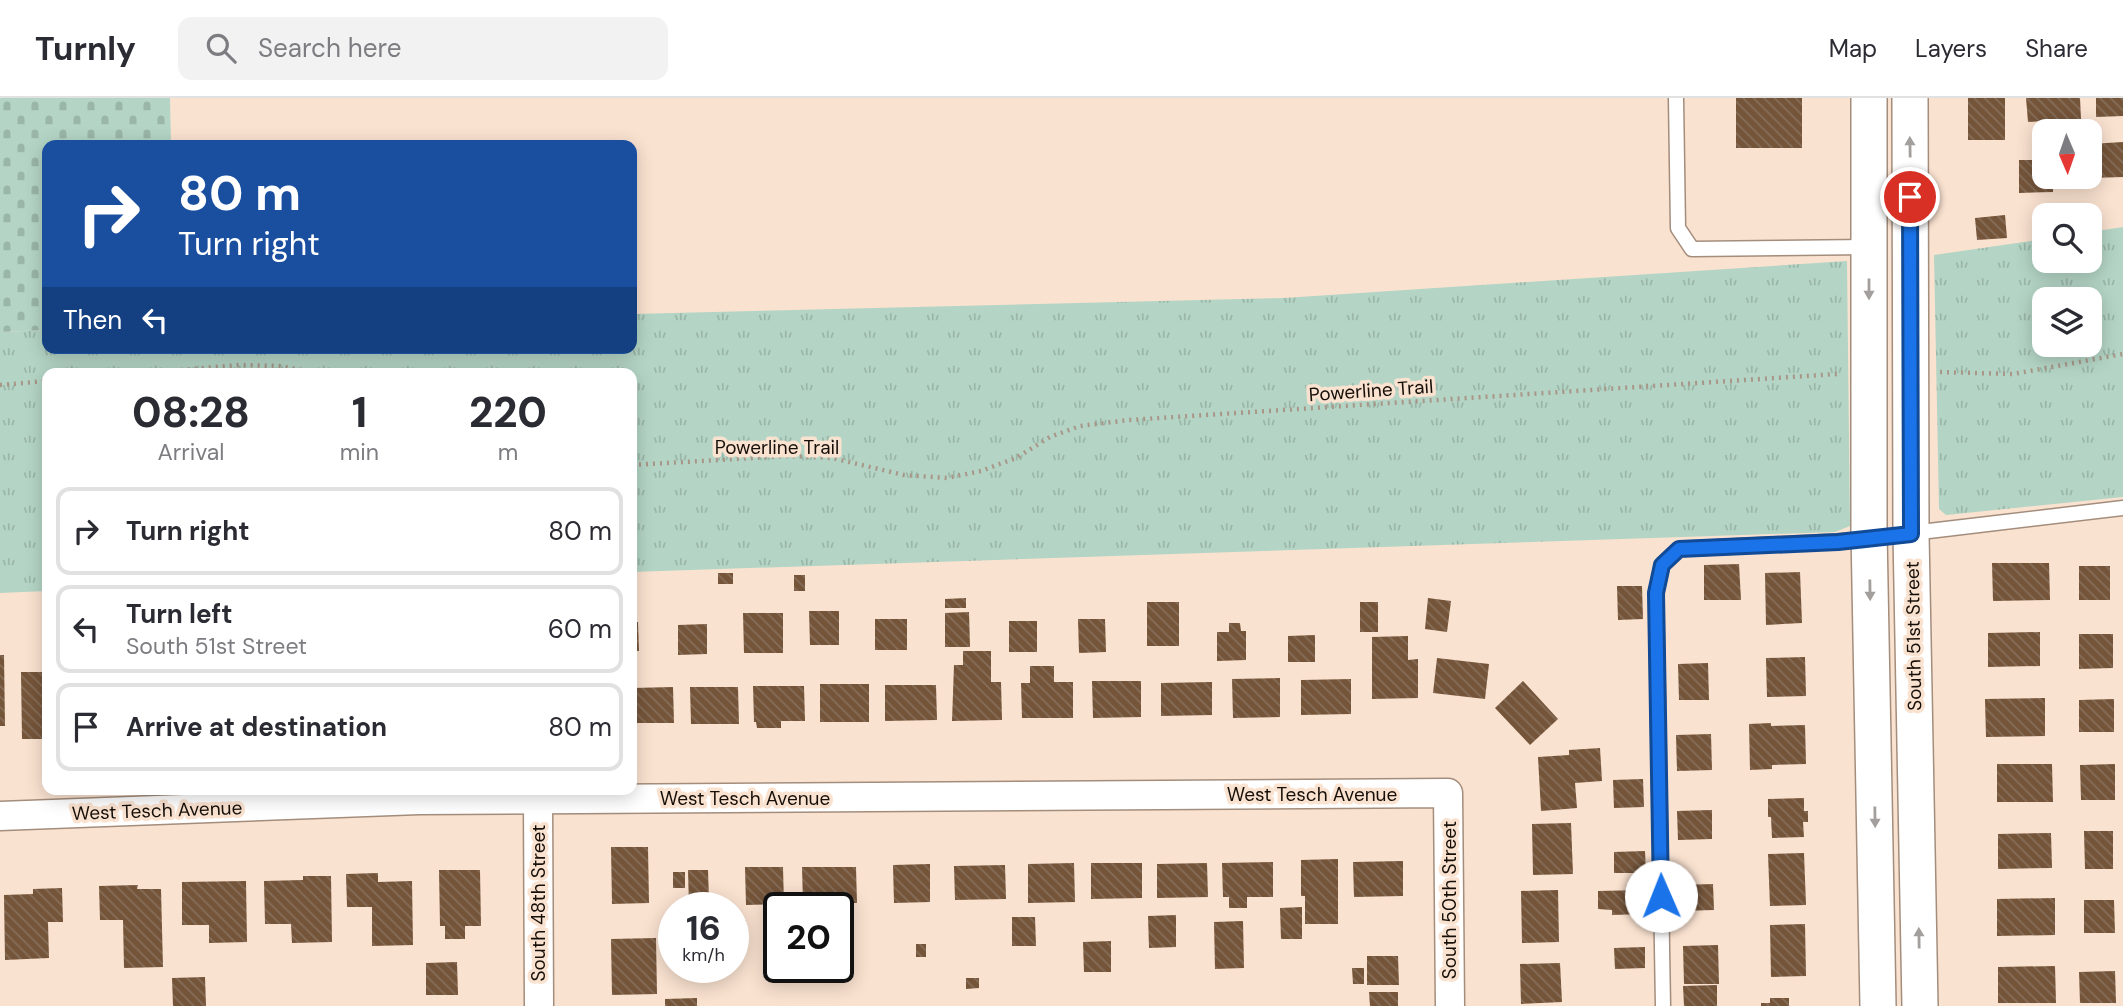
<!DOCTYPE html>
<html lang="en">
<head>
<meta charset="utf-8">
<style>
	:root { --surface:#fff; --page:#f2f2f3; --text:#2b2b33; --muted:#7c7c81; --line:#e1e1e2 }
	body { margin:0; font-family:"DM Sans",sans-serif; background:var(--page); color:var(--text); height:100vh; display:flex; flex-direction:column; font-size:26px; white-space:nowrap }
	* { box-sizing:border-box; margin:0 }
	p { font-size:23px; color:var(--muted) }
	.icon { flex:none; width:38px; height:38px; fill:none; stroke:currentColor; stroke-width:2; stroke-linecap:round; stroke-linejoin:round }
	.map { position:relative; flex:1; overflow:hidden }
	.details { position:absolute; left:42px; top:270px; width:595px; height:427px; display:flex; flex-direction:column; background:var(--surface); border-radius:14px; box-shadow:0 4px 18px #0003 }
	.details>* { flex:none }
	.top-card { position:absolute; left:42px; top:42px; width:595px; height:214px; border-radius:14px; box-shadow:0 4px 18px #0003; background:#1a4fa0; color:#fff; overflow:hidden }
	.needle { width:46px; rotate:178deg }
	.fabs { position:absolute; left:2032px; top:21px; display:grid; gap:14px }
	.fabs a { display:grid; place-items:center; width:70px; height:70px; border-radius:14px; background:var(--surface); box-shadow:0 4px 18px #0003; font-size:35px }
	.speed { position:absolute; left:658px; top:794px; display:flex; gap:14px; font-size:35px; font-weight:700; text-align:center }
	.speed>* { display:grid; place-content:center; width:91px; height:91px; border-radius:50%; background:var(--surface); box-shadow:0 4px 18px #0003; line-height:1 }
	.speed small { font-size:18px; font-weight:400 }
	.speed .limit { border:4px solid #111; border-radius:10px; background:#fff; color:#111 }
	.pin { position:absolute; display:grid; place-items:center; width:60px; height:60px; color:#fff; margin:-30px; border:4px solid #fff; border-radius:50%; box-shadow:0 2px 7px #0007 }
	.me { position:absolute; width:77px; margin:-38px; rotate:359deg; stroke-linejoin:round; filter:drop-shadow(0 0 5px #0008) }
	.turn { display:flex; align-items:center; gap:24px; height:147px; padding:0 21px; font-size:32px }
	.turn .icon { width:91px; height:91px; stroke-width:2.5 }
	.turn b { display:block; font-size:49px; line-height:60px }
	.then { display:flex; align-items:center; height:66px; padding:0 21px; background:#0003; gap:14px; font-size:26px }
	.eta { display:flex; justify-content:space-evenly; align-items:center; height:119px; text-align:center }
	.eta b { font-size:42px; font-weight:800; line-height:49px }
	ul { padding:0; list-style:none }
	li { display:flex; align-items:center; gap:21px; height:88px; margin:0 14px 10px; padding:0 7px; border:4px solid var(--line); border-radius:14px }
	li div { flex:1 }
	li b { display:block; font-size:26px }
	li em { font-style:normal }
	header { display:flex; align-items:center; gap:42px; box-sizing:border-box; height:98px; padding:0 35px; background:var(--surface); border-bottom:2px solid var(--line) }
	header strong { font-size:33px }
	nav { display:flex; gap:38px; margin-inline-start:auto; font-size:24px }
	.search { width:490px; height:63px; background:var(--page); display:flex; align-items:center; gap:18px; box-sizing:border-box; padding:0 24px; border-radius:14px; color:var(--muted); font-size:26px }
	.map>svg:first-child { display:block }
</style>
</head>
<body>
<header>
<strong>Turnly</strong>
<div class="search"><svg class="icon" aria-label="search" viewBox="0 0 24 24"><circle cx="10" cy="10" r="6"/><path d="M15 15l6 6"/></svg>Search here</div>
<nav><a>Map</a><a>Layers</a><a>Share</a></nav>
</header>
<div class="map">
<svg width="2123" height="908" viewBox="0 0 2123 908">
	<defs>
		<pattern id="grass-tufts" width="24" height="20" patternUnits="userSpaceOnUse" patternTransform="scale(1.75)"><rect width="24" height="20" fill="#b4d5c5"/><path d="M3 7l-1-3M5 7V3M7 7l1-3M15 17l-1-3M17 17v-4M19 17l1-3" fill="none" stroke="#9ab6a8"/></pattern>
		<pattern id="cemetery-stones" width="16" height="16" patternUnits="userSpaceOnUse" patternTransform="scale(1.75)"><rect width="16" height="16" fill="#b4d5c5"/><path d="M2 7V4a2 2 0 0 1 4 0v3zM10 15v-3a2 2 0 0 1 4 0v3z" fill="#9ab6a8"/></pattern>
		<pattern id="building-back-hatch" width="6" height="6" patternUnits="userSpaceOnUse" patternTransform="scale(1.75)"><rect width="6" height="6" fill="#75553a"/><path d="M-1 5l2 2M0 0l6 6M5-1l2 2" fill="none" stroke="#866e59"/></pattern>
	</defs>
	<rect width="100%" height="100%" fill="#fae2d0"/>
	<g fill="url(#grass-tufts)" fill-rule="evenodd">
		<path d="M 2123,129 L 2123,399 L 1946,417 L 1939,411 L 1934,157 L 2044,141 L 2044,163 L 2090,163 L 2090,134 ZM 2044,201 L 2090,201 L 2090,247 L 2044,247 Z"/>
		<polygon points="1847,163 1850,428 1835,434 632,474 632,275 47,275 47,493 0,495 0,234 47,232 47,250 632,250 632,216 1284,200"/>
	</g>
	<polygon fill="url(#cemetery-stones)" points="0,0 170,0 171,47 47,47 47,232 0,234"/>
	<g fill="url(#building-back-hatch)">
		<rect x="1736" y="0" width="66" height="50"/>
		<rect x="1968" y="0" width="37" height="42"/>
		<polygon points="2026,0 2080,0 2081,21 2028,24"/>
		<polygon points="2096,0 2123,0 2123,18 2096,19"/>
		<polygon points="2123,44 2123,79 2090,80 2090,46"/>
		<polygon points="2019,62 2044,62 2044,79 2053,79 2053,94 2019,95"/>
		<polygon points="2005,117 2007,140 1977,142 1975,120"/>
		<polygon points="1992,465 2049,465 2050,502 1993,503"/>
		<polygon points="1739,466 1741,502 1704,502 1704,467"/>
		<rect x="2079" y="468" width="31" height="34"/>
		<polygon points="1800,474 1802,525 1766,527 1765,475"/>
		<rect x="718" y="475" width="15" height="11"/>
		<rect x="794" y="477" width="11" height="16"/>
		<polygon points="1617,488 1642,488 1643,521 1618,522"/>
		<polygon points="966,500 966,510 945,510 945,501"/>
		<polygon points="1428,500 1451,503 1447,534 1425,531"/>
		<rect x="1147" y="504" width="32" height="44"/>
		<rect x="1360" y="504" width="18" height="30"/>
		<polygon points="809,513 839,513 839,547 810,547"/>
		<polygon points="969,514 970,549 945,549 945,515"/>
		<polygon points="743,515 783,515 783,555 744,555"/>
		<rect x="875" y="521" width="32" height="31"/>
		<polygon points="1078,521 1105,521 1106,554 1079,555"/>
		<rect x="1009" y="523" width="28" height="31"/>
		<polygon points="632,524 638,524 639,553 632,553"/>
		<polygon points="1229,525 1240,525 1241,533 1246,533 1246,562 1217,563 1217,534 1229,534"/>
		<polygon points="707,526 707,556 678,557 678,527"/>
		<polygon points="2040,534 2040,568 1988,569 1988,535"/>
		<polygon points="2079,536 2113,536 2113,570 2079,571"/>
		<polygon points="1315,537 1315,564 1288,564 1288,538"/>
		<polygon points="1408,538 1408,562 1418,561 1418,600 1372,601 1372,539"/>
		<polygon points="963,553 991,553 991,584 1001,584 1002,622 952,623 954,567 963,567"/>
		<polygon points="0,557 4,557 5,628 0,628"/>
		<polygon points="1805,559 1806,598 1767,599 1766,560"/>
		<polygon points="1437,560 1489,566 1485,601 1433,595"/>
		<polygon points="1708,565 1709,602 1679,602 1678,566"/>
		<polygon points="1030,568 1054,568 1054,584 1073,584 1073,620 1022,620 1021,585 1030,585"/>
		<polygon points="21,574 47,574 47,641 22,641"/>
		<polygon points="1280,580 1280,619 1233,620 1232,581"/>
		<polygon points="1351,581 1351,616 1301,617 1301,582"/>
		<polygon points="1092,583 1141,583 1141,619 1093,620"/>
		<polygon points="1523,583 1558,621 1530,647 1495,610"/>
		<polygon points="1212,584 1212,617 1161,618 1161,585"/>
		<rect x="820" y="586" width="49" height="38"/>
		<polygon points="885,587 936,587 937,622 885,623"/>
		<polygon points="753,588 804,588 805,623 781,623 781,630 757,630 756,624 754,624"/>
		<polygon points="673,589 674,625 632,625 632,590"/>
		<polygon points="690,589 738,589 739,626 691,626"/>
		<polygon points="2045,600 2045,638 1986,639 1985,601"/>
		<polygon points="2114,601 2114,634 2079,634 2079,602"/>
		<polygon points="1771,625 1771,628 1805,627 1806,666 1772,667 1772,671 1750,672 1749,626"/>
		<polygon points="1711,636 1712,672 1677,673 1676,637"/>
		<polygon points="1600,650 1602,683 1575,685 1577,710 1541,713 1538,659 1569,657 1569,652"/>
		<polygon points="1997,666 2052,666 2053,704 1997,704"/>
		<polygon points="2115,666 2115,702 2081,702 2080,667"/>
		<polygon points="1643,681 1644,709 1614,710 1613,682"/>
		<polygon points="1804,700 1804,713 1808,713 1808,724 1803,724 1804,739 1772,740 1771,719 1768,719 1768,701"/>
		<polygon points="1712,712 1712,741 1678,742 1677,713"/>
		<polygon points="1571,725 1573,776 1533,777 1532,726"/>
		<polygon points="2084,733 2113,733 2113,771 2085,771"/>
		<polygon points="2051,735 2052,770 1998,771 1998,736"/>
		<polygon points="611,749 648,749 649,805 612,806"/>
		<polygon points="1645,753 1646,775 1614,775 1614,754"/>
		<polygon points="1804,755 1806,807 1770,808 1768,756"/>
		<polygon points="1338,761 1338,826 1305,826 1305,798 1301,798 1301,762"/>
		<polygon points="1403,763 1403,798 1354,799 1353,764"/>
		<polygon points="1273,764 1273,799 1247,799 1247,810 1229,810 1229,799 1223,799 1222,765"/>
		<polygon points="1074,765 1075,804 1028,805 1028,766"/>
		<polygon points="1091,765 1142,765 1142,800 1091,801"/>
		<polygon points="1207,765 1208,799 1157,800 1157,766"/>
		<polygon points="930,766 930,804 894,805 893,767"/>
		<polygon points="1005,767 1006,801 955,802 954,768"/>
		<polygon points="745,769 783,769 784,806 746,807"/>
		<polygon points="802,769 856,769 857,805 825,805 825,810 808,810 808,806 803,806"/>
		<polygon points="439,772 480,772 481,828 465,828 465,841 445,841 445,828 440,828"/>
		<polygon points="688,772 708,772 709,802 702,802 702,810 689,810"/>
		<rect x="673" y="774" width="12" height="16"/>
		<polygon points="378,775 378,784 412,783 413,847 372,848 372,809 347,809 346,776"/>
		<polygon points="303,778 331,778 332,844 292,845 291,826 265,826 264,783 303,782"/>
		<polygon points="246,783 247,844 209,845 209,827 182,827 182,784"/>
		<polygon points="1713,786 1714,812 1680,813 1679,787"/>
		<polygon points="138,787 137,791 161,791 163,869 124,870 123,822 100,822 99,788"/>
		<polygon points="62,790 63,824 48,824 49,860 5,862 4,797 33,796 33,791"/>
		<polygon points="1558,792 1559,844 1522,845 1521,793"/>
		<polygon points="1643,792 1644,816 1612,817 1612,812 1598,811 1598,793"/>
		<polygon points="2055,800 2055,837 1997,838 1997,801"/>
		<polygon points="2084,802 2114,802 2115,835 2084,835"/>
		<polygon points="1302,809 1302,841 1281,841 1280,810"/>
		<polygon points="1176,817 1176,849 1149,850 1148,818"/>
		<polygon points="1012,819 1035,819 1036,848 1012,848"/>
		<polygon points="665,821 674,821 674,853 666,853"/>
		<polygon points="746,822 746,855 733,855 733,823"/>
		<polygon points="1243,823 1244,870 1215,871 1214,824"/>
		<polygon points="1805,826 1806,878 1771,879 1770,827"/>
		<polygon points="656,840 657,896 612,897 611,841"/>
		<polygon points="1111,843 1111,874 1084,874 1083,844"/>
		<rect x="916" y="846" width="10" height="13"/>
		<polygon points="1718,847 1719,886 1684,886 1683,848"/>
		<polygon points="1645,849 1645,870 1615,871 1614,850"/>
		<polygon points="1367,858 1398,858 1399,887 1367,887"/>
		<polygon points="457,864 458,897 426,897 426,865"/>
		<polygon points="1560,865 1562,904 1521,906 1520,866"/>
		<polygon points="2055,868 2056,905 1998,905 1998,869"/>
		<polygon points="1352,870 1364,870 1364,886 1353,886"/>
		<polygon points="2115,873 2116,905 2080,905 2079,874"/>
		<polygon points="205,879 206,908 173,908 172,880"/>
		<polygon points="966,880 979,880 979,890 966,891"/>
		<polygon points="1717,887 1717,908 1684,908 1683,888"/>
		<polygon points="1369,894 1398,894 1398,908 1370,908"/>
		<polygon points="697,900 697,908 665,908 665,901"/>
		<polygon points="1770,900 1789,900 1789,908 1761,908 1761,905 1770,905"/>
	</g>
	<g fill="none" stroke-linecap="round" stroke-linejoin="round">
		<g stroke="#a38d7c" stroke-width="17">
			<g id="service">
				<polyline points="1676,0 1678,130 1692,151 1868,149"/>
				<polyline points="1912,435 2123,410"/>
				<polyline points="1663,908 1656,495 1662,467 1679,451 1868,442"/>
			</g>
		</g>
		<g stroke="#a38d7c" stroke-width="31">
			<g id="minor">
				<polyline points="538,702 539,908"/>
				<polyline points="0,718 419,702 1448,695 1450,908"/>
			</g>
		</g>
		<g stroke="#a38d7c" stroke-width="38">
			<g id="tertiary">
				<polyline points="1869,0 1869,434 1878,908"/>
				<polyline points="1910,0 1911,436 1920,908"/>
			</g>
		</g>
		<g stroke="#a89688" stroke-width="4.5" stroke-dasharray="2 5" stroke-linecap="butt">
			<polyline points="1940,274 2013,276 2123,256"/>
			<polyline points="146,275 239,267 279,268 319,275"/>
			<polyline points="0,287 47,283"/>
			<polyline points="632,367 788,358 832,360 904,377 947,380 981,373 1016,360 1050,339 1080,328 1129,322 1837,276"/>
		</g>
		<use href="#service" stroke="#fff" stroke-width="14"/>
		<use href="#minor" stroke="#fff" stroke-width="28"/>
		<use href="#tertiary" stroke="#fff" stroke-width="35"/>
	</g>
	<defs><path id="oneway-solid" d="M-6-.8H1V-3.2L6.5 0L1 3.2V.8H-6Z" transform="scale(1.75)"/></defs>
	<g fill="#a29f9c">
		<use href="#oneway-solid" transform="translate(1910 49) rotate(-91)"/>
		<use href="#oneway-solid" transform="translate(1869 191) rotate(90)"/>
		<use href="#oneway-solid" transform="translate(1870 492) rotate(89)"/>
		<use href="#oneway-solid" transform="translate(1875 719) rotate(89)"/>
		<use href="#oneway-solid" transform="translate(1919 840) rotate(-91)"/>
	</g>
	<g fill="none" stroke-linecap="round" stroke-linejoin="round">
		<g stroke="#114b97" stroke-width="18">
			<polyline id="route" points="1661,798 1656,495 1662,467 1679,451 1838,444 1911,436 1910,99"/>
		</g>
		<use href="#route" stroke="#1a73e8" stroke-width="12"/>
	</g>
	<g text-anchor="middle" stroke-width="7" stroke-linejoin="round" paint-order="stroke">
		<g font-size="19" fill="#160f08" stroke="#fae2d0">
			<text transform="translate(1371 292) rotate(-4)" y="7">Powerline Trail</text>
			<text x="777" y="356">Powerline Trail</text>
			<text transform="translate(1913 538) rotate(-91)" y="7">South 51st Street</text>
			<text x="1312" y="703">West Tesch Avenue</text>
			<text x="745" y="707">West Tesch Avenue</text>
			<text transform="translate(157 712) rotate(-2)" y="7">West Tesch Avenue</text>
			<text transform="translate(1449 802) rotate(-90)" y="7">South 50th Street</text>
			<text transform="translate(538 805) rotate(-90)" y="7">South 48th Street</text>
		</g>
	</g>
</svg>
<div class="fabs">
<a><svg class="needle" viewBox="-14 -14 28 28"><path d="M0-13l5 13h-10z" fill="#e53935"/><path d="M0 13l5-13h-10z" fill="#7c7c81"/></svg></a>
<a><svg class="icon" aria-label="search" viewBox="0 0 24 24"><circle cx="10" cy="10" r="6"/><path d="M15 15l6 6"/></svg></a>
<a><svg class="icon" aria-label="layers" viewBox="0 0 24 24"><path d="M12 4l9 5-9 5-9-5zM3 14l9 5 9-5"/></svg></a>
</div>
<div class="speed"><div>16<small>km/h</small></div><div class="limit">20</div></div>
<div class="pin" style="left:1910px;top:99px;background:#d93025"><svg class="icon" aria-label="arrive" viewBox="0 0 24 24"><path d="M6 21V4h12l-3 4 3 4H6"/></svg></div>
<svg class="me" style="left:1661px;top:798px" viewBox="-20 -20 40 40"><circle r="19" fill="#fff"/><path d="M0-13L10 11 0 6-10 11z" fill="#1a73e8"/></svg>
<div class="top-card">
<div class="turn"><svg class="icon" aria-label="right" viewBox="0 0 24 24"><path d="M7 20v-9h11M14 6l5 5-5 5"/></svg><div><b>80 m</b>Turn right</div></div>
<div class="then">Then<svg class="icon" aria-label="left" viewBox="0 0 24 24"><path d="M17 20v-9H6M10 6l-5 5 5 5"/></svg></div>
</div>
<section class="details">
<div class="eta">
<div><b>08:28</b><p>Arrival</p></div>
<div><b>1</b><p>min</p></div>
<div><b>220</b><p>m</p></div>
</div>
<ul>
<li><svg class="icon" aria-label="right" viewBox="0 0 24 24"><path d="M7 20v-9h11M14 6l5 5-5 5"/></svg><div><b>Turn right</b></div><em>80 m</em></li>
<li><svg class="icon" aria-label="left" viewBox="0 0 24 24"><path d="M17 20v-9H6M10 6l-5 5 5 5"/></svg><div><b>Turn left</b><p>South 51st Street</p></div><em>60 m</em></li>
<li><svg class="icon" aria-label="arrive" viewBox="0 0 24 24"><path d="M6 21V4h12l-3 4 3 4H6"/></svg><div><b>Arrive at destination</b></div><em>80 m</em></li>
</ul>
</section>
</div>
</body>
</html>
